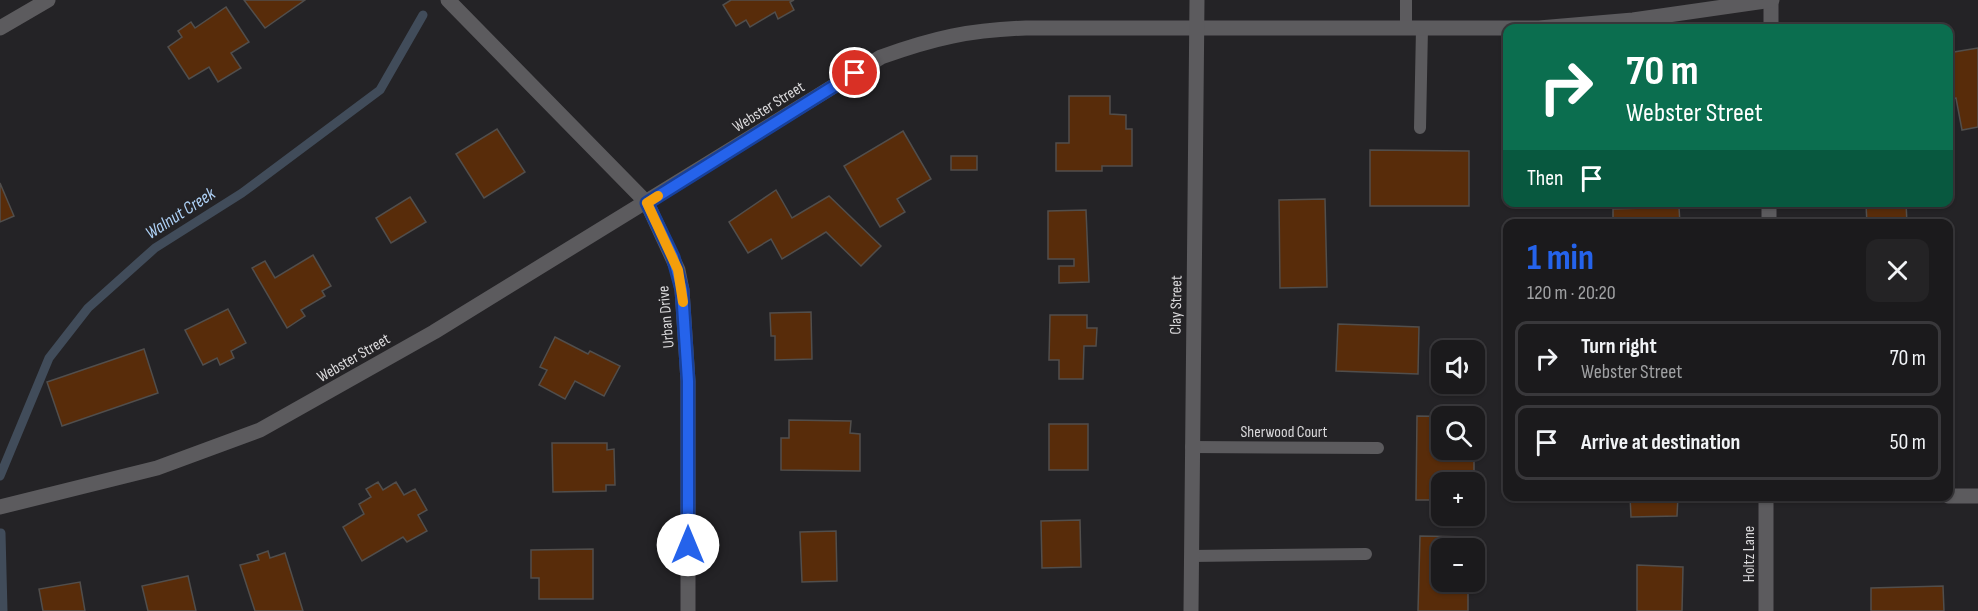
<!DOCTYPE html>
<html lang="en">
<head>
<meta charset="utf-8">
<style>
	:root { --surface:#1b1a1c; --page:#242325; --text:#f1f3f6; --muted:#a0a1a3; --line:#39383b; --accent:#2563eb }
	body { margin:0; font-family:"Sofia Sans Condensed",sans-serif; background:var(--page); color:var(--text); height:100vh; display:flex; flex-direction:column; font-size:22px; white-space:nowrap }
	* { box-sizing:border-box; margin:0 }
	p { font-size:20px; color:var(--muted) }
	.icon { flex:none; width:33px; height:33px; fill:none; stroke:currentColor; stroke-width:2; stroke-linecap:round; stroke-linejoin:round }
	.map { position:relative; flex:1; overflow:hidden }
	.drawer { position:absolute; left:1503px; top:219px; width:450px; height:282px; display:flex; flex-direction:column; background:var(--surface); border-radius:12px; box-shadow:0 2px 4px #0004,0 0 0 2px var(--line) }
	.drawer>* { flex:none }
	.hud { position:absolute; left:1503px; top:24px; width:450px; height:183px; border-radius:12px; box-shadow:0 2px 4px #0004,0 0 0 2px var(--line); background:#0b6e4f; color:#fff; overflow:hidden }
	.tools { position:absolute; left:1431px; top:340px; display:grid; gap:12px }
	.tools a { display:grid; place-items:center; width:54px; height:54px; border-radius:12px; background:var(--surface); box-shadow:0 2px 4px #0004,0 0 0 2px var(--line); font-size:30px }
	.pin { position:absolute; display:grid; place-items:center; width:51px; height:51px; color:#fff; margin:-26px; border:3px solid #fff; border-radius:50%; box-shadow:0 2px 6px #0007 }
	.me { position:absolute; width:66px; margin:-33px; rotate:0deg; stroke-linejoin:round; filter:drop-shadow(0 0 4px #0008) }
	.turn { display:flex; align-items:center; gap:21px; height:126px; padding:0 24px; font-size:27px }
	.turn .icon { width:78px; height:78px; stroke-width:2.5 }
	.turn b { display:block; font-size:42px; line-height:51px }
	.then { display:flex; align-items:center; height:57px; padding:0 24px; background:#0003; gap:12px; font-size:22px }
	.round { display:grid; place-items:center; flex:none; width:63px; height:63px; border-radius:12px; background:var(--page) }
	.headline { display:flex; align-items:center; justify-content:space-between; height:102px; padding:0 24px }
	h1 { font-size:36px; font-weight:700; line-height:45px; color:var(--accent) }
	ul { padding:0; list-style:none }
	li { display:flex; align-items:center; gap:18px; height:75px; margin:0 12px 9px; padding:0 12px; border:3px solid var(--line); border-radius:12px }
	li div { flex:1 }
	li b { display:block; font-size:22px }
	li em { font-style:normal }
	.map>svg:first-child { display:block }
</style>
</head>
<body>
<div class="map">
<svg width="1978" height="611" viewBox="0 0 1978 611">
	<rect width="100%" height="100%" fill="#242326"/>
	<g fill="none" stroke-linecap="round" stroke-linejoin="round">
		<g stroke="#414c5a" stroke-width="9">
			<polyline points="0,476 49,358 88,308 155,248 242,193 380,90 423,15"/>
			<polyline points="1,533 3,611"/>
		</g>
	</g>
	<g fill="#582c0a" stroke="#514e4c" stroke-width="1.5">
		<polygon points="244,0 305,0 265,28"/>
		<polygon points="731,0 794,0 790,2 794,10 778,19 775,12 750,27 746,20 736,26 723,5"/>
		<polygon points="226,7 249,42 231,53 241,68 218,82 209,67 189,79 168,47 182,37 178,31 191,22 195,28"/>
		<polygon points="1978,48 1978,127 1962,130 1956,98 1948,99 1948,53"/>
		<polygon points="1069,96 1110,96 1110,114 1126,115 1126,129 1132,129 1132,166 1102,166 1102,171 1056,171 1056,143 1069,143"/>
		<polygon points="497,129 525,172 484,198 456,154"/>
		<polygon points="903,131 931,179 897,199 905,212 880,227 844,166"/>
		<polygon points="1370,150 1469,151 1469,206 1370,206"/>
		<rect x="951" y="156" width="26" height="14"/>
		<polygon points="0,183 14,216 0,222"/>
		<polygon points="776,190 792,218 829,196 881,246 861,266 826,232 782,259 771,239 748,253 729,222"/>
		<polygon points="410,197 426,222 391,243 376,218"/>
		<polygon points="1325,199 1327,287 1280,288 1279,200"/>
		<polygon points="1906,202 1907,224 1867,224 1866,204"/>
		<polygon points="1679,207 1680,224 1613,224 1613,209"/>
		<polygon points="1086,210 1089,282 1059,283 1059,266 1074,266 1074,259 1048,259 1048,211"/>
		<polygon points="313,255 331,286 322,291 325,296 301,310 305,316 287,328 252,268 265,261 275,278"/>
		<polygon points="228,309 246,343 231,351 234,358 220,365 217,358 203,365 185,330"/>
		<polygon points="811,312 812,359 775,360 775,336 771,336 770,313"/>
		<polygon points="1050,315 1087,315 1087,328 1097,328 1096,346 1084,346 1083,379 1059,379 1059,360 1049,360"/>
		<polygon points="1338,324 1419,327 1418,374 1336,371"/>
		<polygon points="555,337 588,354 590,351 620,366 604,396 575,381 565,399 539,385 547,370 540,367"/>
		<polygon points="144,349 158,393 62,426 47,382"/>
		<polygon points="1417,416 1474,417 1442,417 1442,450 1474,450 1474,483 1442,483 1442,500 1416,500"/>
		<polygon points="789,420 851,421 850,433 860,434 860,471 781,470 781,438 789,438"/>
		<rect x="1049" y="424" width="39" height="46"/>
		<polygon points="552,443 607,443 607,450 614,449 615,485 606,485 606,491 553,492"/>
		<polygon points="378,482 383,490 396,482 404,495 415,489 427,510 418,515 427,531 407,542 403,537 362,561 343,527 364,514 359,504 371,497 366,489"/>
		<polygon points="1630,496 1678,496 1677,516 1631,517"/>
		<polygon points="1080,520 1081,567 1042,568 1041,521"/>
		<polygon points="836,531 837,581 802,582 800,532"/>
		<polygon points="1420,536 1469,537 1469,549 1442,549 1442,582 1468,582 1468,611 1418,611"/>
		<polygon points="593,549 593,599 539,599 539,578 531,578 531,550"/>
		<polygon points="268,551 270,558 285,553 303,611 255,611 240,565 259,560 257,555"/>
		<polygon points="1637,565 1683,567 1682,611 1637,611"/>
		<polygon points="188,576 196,611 148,611 142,586"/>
		<polygon points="80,582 85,611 43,611 39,589"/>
		<polygon points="1943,586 1944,611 1871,611 1871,588"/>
	</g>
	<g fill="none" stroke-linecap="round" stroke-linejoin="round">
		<g stroke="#5c5b5e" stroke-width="12">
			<polyline points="1406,28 1406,0"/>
			<polyline points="1420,128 1422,28"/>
			<polyline points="1191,447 1378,448"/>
			<polyline points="1191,556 1366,554"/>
		</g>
		<g stroke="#5c5b5e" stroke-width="15">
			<polyline points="448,0 647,203 678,270 682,290 688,381 688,611"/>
			<polyline points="0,28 48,0"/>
			<polyline points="1771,28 1771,0"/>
			<polyline points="1769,224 1769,202"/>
			<polyline points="1948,496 1978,496"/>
			<path d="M 0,507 L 157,468 L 260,430 L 434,332 L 881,57 C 934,38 969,30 1026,28 L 1539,28 L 1633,20 L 1772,0"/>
			<polyline points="1191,611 1197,0"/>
			<polyline points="1766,611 1766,496"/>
		</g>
	</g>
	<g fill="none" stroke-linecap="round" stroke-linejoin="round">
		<g stroke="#184099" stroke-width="15">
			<polyline id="route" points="688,545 688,381 682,290 673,257 647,203 855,73"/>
		</g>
		<use href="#route" stroke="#2563eb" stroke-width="10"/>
		<polyline stroke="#f59e0b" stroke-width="10" points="658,196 647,203 678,270 683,302"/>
	</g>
	<g text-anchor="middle" stroke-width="4.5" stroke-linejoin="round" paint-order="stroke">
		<g font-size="16" fill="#dad9db" stroke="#242326">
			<text transform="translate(768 106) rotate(-32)" y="6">Webster Street</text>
			<text transform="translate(1175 305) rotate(-89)" y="6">Clay Street</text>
			<text transform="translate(665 317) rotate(-95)" y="6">Urban Drive</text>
			<text transform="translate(353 357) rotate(-30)" y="6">Webster Street</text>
			<text x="1284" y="437">Sherwood Court</text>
			<text transform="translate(1748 554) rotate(-90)" y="6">Holtz Lane</text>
		</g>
		<g font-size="18" font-style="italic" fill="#aed1f6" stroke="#242326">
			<text transform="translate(180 213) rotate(-33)" y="6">Walnut Creek</text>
		</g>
	</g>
</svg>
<div class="tools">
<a><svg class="icon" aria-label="sound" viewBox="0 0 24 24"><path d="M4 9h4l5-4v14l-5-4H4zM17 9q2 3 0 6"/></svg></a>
<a><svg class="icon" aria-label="search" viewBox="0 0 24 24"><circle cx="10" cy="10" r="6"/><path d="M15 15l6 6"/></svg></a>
<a>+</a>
<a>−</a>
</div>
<div class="pin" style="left:855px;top:73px;background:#d93025"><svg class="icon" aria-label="arrive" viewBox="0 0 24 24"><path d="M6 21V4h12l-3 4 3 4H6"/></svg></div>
<svg class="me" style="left:688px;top:545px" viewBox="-20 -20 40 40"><circle r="19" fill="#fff"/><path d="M0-13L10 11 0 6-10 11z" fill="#2563eb"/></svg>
<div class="hud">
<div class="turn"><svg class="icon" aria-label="right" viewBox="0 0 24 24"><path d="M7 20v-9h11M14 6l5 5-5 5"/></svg><div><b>70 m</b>Webster Street</div></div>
<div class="then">Then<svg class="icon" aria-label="arrive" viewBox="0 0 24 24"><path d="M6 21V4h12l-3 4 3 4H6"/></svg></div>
</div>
<section class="drawer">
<div class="headline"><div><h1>1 min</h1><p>120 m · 20:20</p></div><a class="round"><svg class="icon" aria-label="close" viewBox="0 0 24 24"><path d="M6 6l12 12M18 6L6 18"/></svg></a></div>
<ul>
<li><svg class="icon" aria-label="right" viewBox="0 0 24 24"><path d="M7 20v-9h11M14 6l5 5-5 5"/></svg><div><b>Turn right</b><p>Webster Street</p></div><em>70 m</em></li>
<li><svg class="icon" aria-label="arrive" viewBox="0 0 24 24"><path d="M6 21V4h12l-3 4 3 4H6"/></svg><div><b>Arrive at destination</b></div><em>50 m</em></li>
</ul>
</section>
</div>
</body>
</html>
